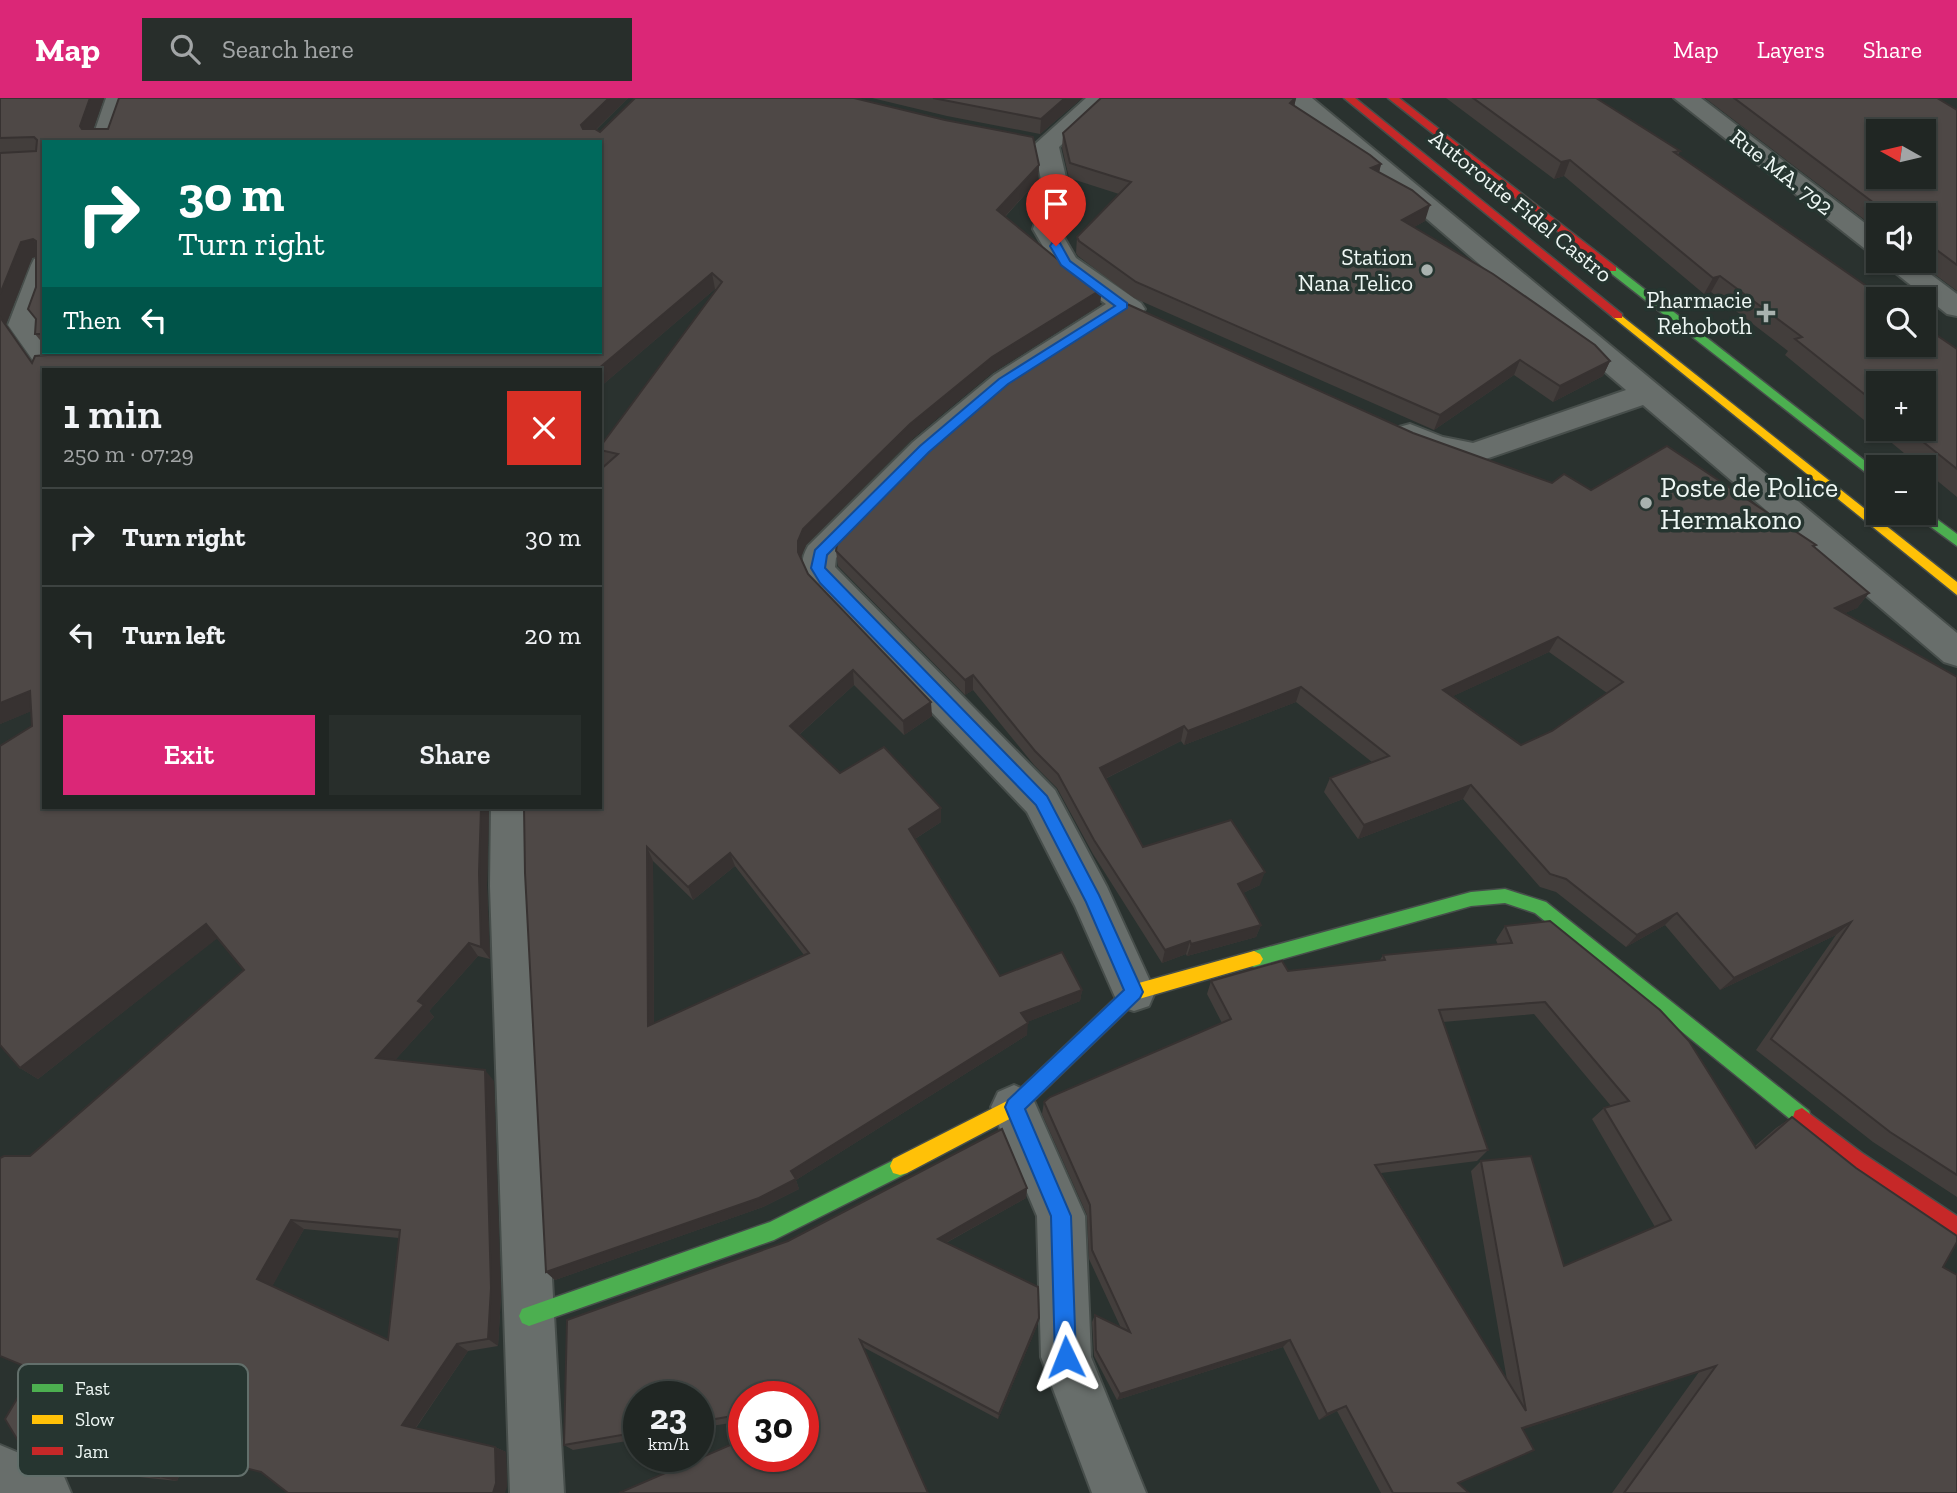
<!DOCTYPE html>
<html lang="en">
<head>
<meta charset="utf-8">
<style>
	:root { --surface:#202623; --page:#282e2b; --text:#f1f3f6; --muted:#a2a5a6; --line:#3d4341; --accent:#db2777 }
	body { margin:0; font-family:"Zilla Slab",serif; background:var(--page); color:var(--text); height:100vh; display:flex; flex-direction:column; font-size:26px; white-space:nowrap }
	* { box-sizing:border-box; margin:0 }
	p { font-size:23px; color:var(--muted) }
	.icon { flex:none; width:38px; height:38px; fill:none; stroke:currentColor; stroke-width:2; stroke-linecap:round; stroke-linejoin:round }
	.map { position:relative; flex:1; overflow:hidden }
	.side { position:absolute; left:42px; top:270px; width:560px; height:441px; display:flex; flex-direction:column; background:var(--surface); border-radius:0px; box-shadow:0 2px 5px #0004,0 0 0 2px var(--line) }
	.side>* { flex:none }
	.hud { position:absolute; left:42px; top:42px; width:560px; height:214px; border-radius:0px; box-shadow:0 2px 5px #0004,0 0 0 2px var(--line); background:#00695c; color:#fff; overflow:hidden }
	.needle { width:46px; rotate:278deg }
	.tools { position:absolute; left:1866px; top:21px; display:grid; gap:14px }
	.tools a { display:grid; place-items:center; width:70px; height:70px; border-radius:0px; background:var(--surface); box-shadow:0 2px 5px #0004,0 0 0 2px var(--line); font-size:35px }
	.speed { position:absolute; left:623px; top:1283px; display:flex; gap:14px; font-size:35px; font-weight:700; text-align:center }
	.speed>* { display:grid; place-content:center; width:91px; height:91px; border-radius:50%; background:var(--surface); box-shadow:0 2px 5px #0004,0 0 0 2px var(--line); line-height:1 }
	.speed small { font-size:18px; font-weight:400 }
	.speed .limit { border:10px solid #d22; background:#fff; color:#111 }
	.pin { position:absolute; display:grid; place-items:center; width:60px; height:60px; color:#fff; margin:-72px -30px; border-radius:50% 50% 50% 0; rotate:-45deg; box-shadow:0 0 7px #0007 }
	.pin .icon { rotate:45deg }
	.me { position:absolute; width:77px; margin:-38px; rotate:358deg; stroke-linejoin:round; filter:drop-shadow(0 0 5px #0008) }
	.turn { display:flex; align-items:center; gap:24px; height:147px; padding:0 21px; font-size:32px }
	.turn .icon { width:91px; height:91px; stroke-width:2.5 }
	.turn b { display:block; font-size:49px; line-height:60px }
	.then { display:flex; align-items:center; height:66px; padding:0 21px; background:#0003; gap:14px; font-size:26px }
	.round { display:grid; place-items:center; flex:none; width:74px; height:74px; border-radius:0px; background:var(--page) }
	.head { display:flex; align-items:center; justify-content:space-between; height:119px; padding:0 21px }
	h1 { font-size:42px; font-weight:600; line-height:52px }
	.cta { display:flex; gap:14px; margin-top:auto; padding:14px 21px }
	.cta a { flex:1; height:80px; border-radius:0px; background:var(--accent); color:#fff; font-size:28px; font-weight:600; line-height:80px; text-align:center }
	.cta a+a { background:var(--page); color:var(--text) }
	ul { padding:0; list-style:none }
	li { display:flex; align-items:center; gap:21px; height:98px; padding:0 21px; border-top:2px solid var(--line) }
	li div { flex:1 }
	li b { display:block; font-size:26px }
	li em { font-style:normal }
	header { display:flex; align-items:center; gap:42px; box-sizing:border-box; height:98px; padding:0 35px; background:var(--accent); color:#fff }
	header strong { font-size:33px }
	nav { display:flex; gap:38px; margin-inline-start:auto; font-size:24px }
	.search { width:490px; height:63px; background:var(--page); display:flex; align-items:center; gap:18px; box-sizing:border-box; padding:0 24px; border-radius:0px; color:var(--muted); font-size:26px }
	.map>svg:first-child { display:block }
</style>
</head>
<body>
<header>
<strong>Map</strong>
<div class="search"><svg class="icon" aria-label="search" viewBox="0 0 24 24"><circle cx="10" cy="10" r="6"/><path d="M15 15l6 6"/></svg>Search here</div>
<nav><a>Map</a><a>Layers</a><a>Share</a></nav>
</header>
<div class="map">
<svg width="1957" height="1395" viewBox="0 0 1957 1395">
	<rect width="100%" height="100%" fill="#2a322f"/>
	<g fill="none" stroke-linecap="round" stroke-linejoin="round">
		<g stroke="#474e4b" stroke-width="4">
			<g id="street">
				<polygon points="106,0 130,0 115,44 91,44"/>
				<path d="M 1086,0 L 1112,0 L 1059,49 L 1070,97 L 1059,131 L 1076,160 L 1141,205 L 1145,211 L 1141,217 L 1126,218 L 1014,291 L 935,358 L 836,460 L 835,469 L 1055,692 L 1107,789 L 1155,894 L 1149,908 L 1134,913 L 1119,908 L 1075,808 L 1027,714 L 813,490 C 803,474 798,465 808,448 L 913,344 L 994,277 L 1106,206 L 1056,171 L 1033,131 L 1044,97 L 1034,47 Z"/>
				<polygon points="1286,0 1312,0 1957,535 1957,568 1944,564 1643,307 1474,365 1425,355 1399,343 1395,336 1399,329 1410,326 1443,339 1473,345 1626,292"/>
				<polygon points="1674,0 1701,0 1878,135 1878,156 1869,154"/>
				<polygon points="44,159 44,205 36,227 44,237 44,254 56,254 68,271 44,271 44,278 8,227 31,167 34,161"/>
				<polygon points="1884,163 1913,163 1957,196 1957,218 1947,216 1888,169"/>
				<polygon points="491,709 529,709 530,788 564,1395 510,1395 490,788"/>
				<polygon points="1014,987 1030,994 1085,1118 1091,1259 1146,1395 1092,1395 1041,1259 1037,1118 991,1009 998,994"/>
				<polygon points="0,1347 19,1355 31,1366 63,1376 71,1395 0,1395"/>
			</g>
		</g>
		<g stroke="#474e4b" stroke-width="3">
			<g id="fast">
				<polygon points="1608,169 1616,169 1878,373 1878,384 1608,173"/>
				<polygon points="1923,411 1957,436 1957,448 1916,418 1915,415 1923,415"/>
				<polygon points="1505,791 1546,804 1809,1013 1811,1019 1809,1025 1802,1028 1795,1025 1535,815 1505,805 1471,808 1254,869 1248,866 1245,861 1248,856 1254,853 1471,794"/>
				<polygon points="900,1059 907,1061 910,1068 907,1075 774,1142 529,1228 522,1225 519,1218 522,1211 770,1124"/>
			</g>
		</g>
		<g stroke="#474e4b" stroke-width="3">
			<g id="slow">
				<polygon points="1618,215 1957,484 1957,497 1614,220 1612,218"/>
				<polygon points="1254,853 1260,856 1263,861 1260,866 1139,901 1021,1015 907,1075 900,1077 893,1075 890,1068 893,1061 1007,1003 1128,888"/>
			</g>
		</g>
		<g stroke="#474e4b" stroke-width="3">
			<g id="jam">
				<polygon points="1344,0 1355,0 1622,216 1622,220 1614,220"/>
				<polygon points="1388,0 1399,0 1616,169 1616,173 1608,173"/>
				<polygon points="1802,1010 1862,1055 1957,1118 1957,1140 1848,1069 1795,1025 1793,1019 1795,1013"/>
			</g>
		</g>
		<use href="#street" fill="#686e6b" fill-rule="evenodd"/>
		<use href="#fast" fill="#4caf50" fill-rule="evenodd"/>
		<use href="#slow" fill="#ffc107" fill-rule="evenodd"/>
		<use href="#jam" fill="#c62828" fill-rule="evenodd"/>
	</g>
	<g fill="#433e3c" fill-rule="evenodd">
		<path d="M 0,0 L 104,0 L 93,31 L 108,31 L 119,0 L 628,0 L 596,32 L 600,34 L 1039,67 L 1038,82 L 1005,119 L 1100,207 L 992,275 L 911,342 L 806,447 L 801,459 L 808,476 L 932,618 L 904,637 L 854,587 L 799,637 L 840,675 L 941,710 L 941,724 L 915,741 L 1000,878 L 1082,892 L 1080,903 L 1027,924 L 1027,937 L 796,1082 L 799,1091 L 763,1109 L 555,1182 L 546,1174 L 605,368 L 603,367 L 600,357 L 600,349 L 717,192 L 715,191 L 600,289 L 600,271 L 44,271 L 44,709 L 489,709 L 487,788 L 490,861 L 478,858 L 429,913 L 434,919 L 395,962 L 494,983 L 501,1198 L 498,1248 L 468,1253 L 416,1330 L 495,1349 L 506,1354 L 507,1389 L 261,1374 L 189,1355 L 177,1383 L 53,1370 L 32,1366 L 34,1272 L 30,1058 L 244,872 L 217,840 L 38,981 L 20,970 L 32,628 L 31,613 L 0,626 ZM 44,44 L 60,256 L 32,264 L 6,226 L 32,160 L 36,159 L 35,236 L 44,247 ZM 653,763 L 693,802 L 735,768 L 804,857 L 654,926 ZM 304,1131 L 399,1140 L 388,1242 L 272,1188 Z"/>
		<polygon points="872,0 1082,0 1040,36 947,18"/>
		<polygon points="1296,0 1294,8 1381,66 1379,75 1425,123 1414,129 1610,263 1603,278 1553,304 1514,277 1434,332 1134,200 1078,158 1076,155 1077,139 1119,96 1069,80 1062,50 1063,35"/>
		<path d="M 1446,0 L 1596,0 L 1680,53 L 1678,57 L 1957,251 L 1957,399 L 1923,371 L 1923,369 L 1921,369 L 1785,257 L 1788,253 L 1711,194 L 1704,196 L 1564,78 L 1554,81 ZM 1878,285 L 1923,331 L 1878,331 Z"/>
		<polygon points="1705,0 1937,0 1957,12 1957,193 1917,163 1923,163 1923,117 1878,117 1878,132"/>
		<path d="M 1413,335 L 1552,385 L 1591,392 L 1816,447 L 1814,449 L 1869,495 L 1857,510 L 1845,515 L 1957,579 L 1957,1099 L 1873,1044 L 1756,952 L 1836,837 L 1720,892 L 1665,827 L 1626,849 L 1556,794 L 1540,789 L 1463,701 L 1358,741 L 1324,694 L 1330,680 L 1372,664 L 1296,604 L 1184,647 L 1181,643 L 1105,681 L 1143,749 L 1260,787 L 1243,795 L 1261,827 L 1256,839 L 1187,858 L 1186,856 L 1162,865 L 1093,756 L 1057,690 L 1034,667 L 973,592 L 965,597 L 838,468 L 836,453 ZM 1549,554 L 1607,595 L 1552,633 L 1521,647 L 1453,598 Z"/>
		<path d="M 1505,828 L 1755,1048 L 1776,1030 L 1792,1019 L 1943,1169 L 1957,1395 L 1612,1395 L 1699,1274 L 1523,1331 L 1458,1385 L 1469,1395 L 1381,1395 L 1337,1313 L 1319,1322 L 1283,1249 L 1117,1302 L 1094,1258 L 1092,1224 L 1095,1217 L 1121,1230 L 1089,1161 L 1087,1117 L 1042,1016 L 1044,1004 L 1222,925 L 1207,896 L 1211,883 L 1380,862 L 1383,857 L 1498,847 L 1496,842 ZM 1534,916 L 1611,1008 L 1604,1010 L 1592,1021 L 1655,1129 L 1564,1168 L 1481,1063 L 1471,1073 L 1507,1282 L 1381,1075 L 1477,1063 L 1488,1052 L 1443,924 Z"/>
		<polygon points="1002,1031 1027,1090 1026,1100 946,1145 1038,1189 1039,1220 1037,1228 998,1321 863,1249 928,1395 619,1395 744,1341 744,1358 803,1358 803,1298 744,1298 744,1323 698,1330 698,1298 639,1298 639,1341 573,1352 564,1347 567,1222 788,1143"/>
	</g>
	<g fill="#373231">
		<polygon points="90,0 104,0 89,43 80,28"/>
		<polygon points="609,0 628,0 585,42 581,27"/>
		<polygon points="1065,0 1082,0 1040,36 1041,21"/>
		<polygon points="1295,0 1296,0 1293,14 1290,5"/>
		<polygon points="1570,62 1564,78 1554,81 1561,64"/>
		<polygon points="1381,66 1377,82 1371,70"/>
		<polygon points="1039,67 1038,82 996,128 997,112"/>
		<polygon points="1430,107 1425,123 1398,138 1402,122"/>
		<polygon points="33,141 43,156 32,160 6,226 0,219 0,196 21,144"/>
		<polygon points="712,175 715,191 600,289 600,271 598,271"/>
		<polygon points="1720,178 1711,194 1704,196 1713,180"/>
		<polygon points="1102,191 1100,207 992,275 911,342 806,447 801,459 800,470 798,454 798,443 803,431 910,326 992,259"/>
		<polygon points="1520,262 1514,277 1434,332 1440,317"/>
		<polygon points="1610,263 1603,278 1553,304 1560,288"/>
		<polygon points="1869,495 1857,510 1823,525 1835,510"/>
		<polygon points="1558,539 1549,554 1436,606 1443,592"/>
		<polygon points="853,572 854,587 793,642 790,628"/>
		<polygon points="973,577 973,592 965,597 965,582"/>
		<polygon points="1301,589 1296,604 1184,647 1188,633"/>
		<polygon points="30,593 44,608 0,626 0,605"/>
		<polygon points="931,604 932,618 904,637 903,623"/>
		<polygon points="1184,628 1181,643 1098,684 1100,670"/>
		<polygon points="1471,687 1463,701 1358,741 1364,727"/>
		<polygon points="481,709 489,709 487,788 490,861 481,849 479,775"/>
		<polygon points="941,710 941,724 910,744 909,731"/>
		<polygon points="647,749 653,763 654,940 648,928"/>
		<polygon points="730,755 735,768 693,802 688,789"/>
		<polygon points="1265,774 1260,787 1234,799 1238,786"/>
		<polygon points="1677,815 1665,827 1626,849 1637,837"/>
		<polygon points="1851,824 1836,837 1720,892 1734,880"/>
		<polygon points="206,826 219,839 38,981 20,970"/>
		<polygon points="1261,827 1256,839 1187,858 1191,846"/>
		<polygon points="1190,843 1186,856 1162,865 1165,852"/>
		<polygon points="469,845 478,858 429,913 434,919 387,971 376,960 418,903"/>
		<polygon points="1082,892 1080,903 1020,927 1021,915"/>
		<polygon points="1028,925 1027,937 796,1082 799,1091 763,1109 555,1182 546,1174 791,1073"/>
		<polygon points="485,972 494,983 501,1198 498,1248 488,1241"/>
		<polygon points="1027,1090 1026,1100 938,1149 938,1141"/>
		<polygon points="291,1122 304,1131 272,1189 257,1181"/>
		<polygon points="1039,1220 1037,1228 998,1321 999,1316"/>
		<polygon points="1290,1242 1283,1249 1117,1302 1120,1296"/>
		<polygon points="457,1246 468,1253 414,1332 402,1327"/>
		<polygon points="1716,1268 1699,1274 1509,1336 1522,1330"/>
		<polygon points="1346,1308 1337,1313 1319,1322 1327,1316"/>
		<polygon points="495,1349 506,1354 507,1389 505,1395 493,1395"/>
		<polygon points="172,1351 189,1355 177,1383 159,1379"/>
	</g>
	<g fill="#4e4846" stroke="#373231" stroke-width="2" fill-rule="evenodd">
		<path d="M 0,0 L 90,0 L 80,28 L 82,31 L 108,31 L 119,0 L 609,0 L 581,27 L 583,31 L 595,31 L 600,34 L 635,0 L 854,0 L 945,22 L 1033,39 L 1039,67 L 997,112 L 1056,160 L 1102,191 L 992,259 L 910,326 L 803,431 L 798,443 L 798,454 L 808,476 L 931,604 L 903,623 L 853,572 L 790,628 L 840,675 L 884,649 L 941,710 L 909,731 L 1000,878 L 1062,854 L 1082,892 L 1021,915 L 1028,925 L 791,1073 L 796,1081 L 759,1100 L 546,1174 L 525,775 L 524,709 L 600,709 L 600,372 L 618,356 L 600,352 L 600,349 L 722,184 L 712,175 L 598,271 L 44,271 L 44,709 L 481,709 L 479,775 L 481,849 L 469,845 L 418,903 L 424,907 L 376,960 L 485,972 L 491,1190 L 488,1241 L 457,1246 L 402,1327 L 495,1349 L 496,1385 L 493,1395 L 288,1395 L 261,1374 L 172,1351 L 159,1379 L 32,1366 L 5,1321 L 34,1272 L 0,1258 L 0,1060 L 4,1058 L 30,1058 L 244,872 L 206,826 L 20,970 L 0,947 L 0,648 L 32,628 L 30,593 L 0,605 L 0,219 L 32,265 L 35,258 L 60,256 L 58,254 L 600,254 L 600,44 L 44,44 L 44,236 L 35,236 L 36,221 L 28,211 L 36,189 L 36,143 L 33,141 L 21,144 L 0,196 L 0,55 L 36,53 L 37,42 L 34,39 L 0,40 ZM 647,749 L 688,789 L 730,755 L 809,855 L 648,928 ZM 291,1122 L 400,1132 L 388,1242 L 257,1181 Z"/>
		<polygon points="933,0 1065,0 1041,21"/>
		<polygon points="1101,0 1295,0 1290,5 1370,57 1381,66 1371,70 1412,92 1430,107 1402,122 1493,176 1595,247 1610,263 1560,288 1520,262 1440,317 1136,184 1079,143 1077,139 1131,84 1070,65 1063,35"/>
		<polygon points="1473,0 1596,0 1680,53 1674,54 1885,201 1878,201 1878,247 1923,247 1923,228 1957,251 1957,371 1907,331 1923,331 1923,285 1878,285 1878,307 1795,241 1802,239 1720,178 1713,180 1570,62 1561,64"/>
		<path d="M 1734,0 L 1937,0 L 1957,12 L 1957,167 L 1926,144 L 1923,144 L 1923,117 L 1890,117 ZM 1878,33 L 1923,33 L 1923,79 L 1878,79 Z"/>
		<path d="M 1127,206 L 1413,335 L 1552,385 L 1564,376 L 1591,392 L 1667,348 L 1816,447 L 1813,448 L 1869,495 L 1835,510 L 1957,579 L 1957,1077 L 1890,1034 L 1771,941 L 1851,824 L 1734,880 L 1677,815 L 1637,837 L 1566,781 L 1550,776 L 1471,687 L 1364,727 L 1330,680 L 1389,658 L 1301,589 L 1188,633 L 1184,628 L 1100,670 L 1143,749 L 1231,722 L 1265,774 L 1238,786 L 1261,827 L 1191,846 L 1190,843 L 1165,852 L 1094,742 L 1058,676 L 1035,653 L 973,577 L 965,582 L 836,453 L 837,446 L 936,344 L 1016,277 ZM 1558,539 L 1623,584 L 1552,633 L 1521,647 L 1443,592 Z"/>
		<path d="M 1550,823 L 1660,912 L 1689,943 L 1756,1050 L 1792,1019 L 1856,1070 L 1957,1138 L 1957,1144 L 1943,1169 L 1957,1177 L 1957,1395 L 1624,1395 L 1716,1268 L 1522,1330 L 1534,1352 L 1458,1385 L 1469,1395 L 1393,1395 L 1346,1308 L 1327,1316 L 1290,1242 L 1120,1296 L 1096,1252 L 1095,1217 L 1130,1234 L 1092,1152 L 1090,1107 L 1044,1004 L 1050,999 L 1231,921 L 1211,883 L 1282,863 L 1288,873 L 1385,862 L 1383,857 L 1512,845 L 1505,828 ZM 1545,904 L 1629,1003 L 1604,1010 L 1671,1122 L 1564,1168 L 1531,1058 L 1481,1063 L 1526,1313 L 1375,1067 L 1488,1052 L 1439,912 Z"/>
		<polygon points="1002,1031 1027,1090 938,1141 1038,1189 1039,1220 999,1316 860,1242 928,1395 619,1395 744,1341 744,1358 803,1358 803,1298 744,1298 744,1316 698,1324 698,1298 639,1298 639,1334 564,1347 567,1222 788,1143"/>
	</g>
	<polygon fill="#1a73e8" stroke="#114b97" stroke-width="2" points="1052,145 1060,145 1070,163 1127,205 1127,210 1008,286 929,354 827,457 825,470 1047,698 1099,797 1143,894 1140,900 1025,1011 1071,1118 1076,1259 1073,1266 1066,1269 1058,1266 1055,1259 1051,1118 1005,1009 1008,1002 1124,892 1086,804 1036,707 820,485 811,470 815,452 920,348 999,281 1115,208 1061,167 1050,148"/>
	<g fill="#a9b2af" stroke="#263530" stroke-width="2.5">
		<circle cx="1427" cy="172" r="7"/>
		<path d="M1762.5 204.5h7v7h7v7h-7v7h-7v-7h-7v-7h7z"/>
		<circle cx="1646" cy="405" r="7"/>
	</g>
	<g text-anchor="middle" stroke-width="7" stroke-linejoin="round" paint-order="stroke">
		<g font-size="23" fill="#eef7f4" stroke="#263530">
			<text transform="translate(1782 74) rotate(38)" y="8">Rue MA. 792</text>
			<text transform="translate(1521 108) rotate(39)" y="8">Autoroute Fidel Castro</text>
		</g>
		<g font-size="23" fill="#eef7f4" stroke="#263530" text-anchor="end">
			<text x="1413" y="167">Station<tspan x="1413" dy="26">Nana Telico</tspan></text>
			<text x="1752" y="210">Pharmacie<tspan x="1752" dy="26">Rehoboth</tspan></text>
		</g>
		<g font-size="28" fill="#eef7f4" stroke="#263530" text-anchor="start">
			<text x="1660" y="399">Poste de Police<tspan x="1660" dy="32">Hermakono</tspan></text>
		</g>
	</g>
	<rect x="18" y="1266" width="230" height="112" rx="10" fill="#263530" stroke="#626f6b" stroke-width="2"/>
	<rect x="32" y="1286" width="31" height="8" fill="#4caf50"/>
	<rect x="32" y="1317" width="31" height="9" fill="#ffc107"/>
	<rect x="32" y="1349" width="31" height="8" fill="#c62828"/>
	<g font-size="19" fill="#eef7f4">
		<text x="75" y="1297">Fast</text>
		<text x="75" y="1328">Slow</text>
		<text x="75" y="1360">Jam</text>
	</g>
</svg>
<div class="tools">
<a><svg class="needle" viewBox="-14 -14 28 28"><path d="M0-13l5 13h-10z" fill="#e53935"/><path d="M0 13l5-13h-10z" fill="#a2a5a6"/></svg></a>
<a><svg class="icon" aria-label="sound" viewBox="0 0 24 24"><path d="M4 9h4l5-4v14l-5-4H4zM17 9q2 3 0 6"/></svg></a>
<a><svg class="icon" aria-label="search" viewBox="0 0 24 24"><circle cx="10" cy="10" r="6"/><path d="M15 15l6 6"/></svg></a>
<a>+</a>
<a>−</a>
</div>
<div class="speed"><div>23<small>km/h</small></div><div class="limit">30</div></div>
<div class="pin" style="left:1056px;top:148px;background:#d93025"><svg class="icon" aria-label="arrive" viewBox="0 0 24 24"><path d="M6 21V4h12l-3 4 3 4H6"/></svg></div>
<svg class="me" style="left:1066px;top:1259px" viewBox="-20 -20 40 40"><path d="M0-17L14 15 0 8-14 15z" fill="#1a73e8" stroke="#fff" stroke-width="4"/></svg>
<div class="hud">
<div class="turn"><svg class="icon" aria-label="right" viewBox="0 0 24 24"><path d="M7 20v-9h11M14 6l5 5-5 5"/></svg><div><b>30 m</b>Turn right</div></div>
<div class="then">Then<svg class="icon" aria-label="left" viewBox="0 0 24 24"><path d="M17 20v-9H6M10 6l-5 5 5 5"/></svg></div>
</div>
<section class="side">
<div class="head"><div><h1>1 min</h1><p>250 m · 07:29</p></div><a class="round" style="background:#d93025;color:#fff"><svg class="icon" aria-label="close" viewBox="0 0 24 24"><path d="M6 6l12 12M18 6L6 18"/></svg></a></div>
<ul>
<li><svg class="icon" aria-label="right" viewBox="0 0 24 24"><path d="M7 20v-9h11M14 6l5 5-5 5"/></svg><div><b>Turn right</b></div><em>30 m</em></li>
<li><svg class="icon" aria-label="left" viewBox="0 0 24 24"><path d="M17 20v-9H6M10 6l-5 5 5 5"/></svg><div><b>Turn left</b></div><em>20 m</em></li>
</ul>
<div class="cta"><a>Exit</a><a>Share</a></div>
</section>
</div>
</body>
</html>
